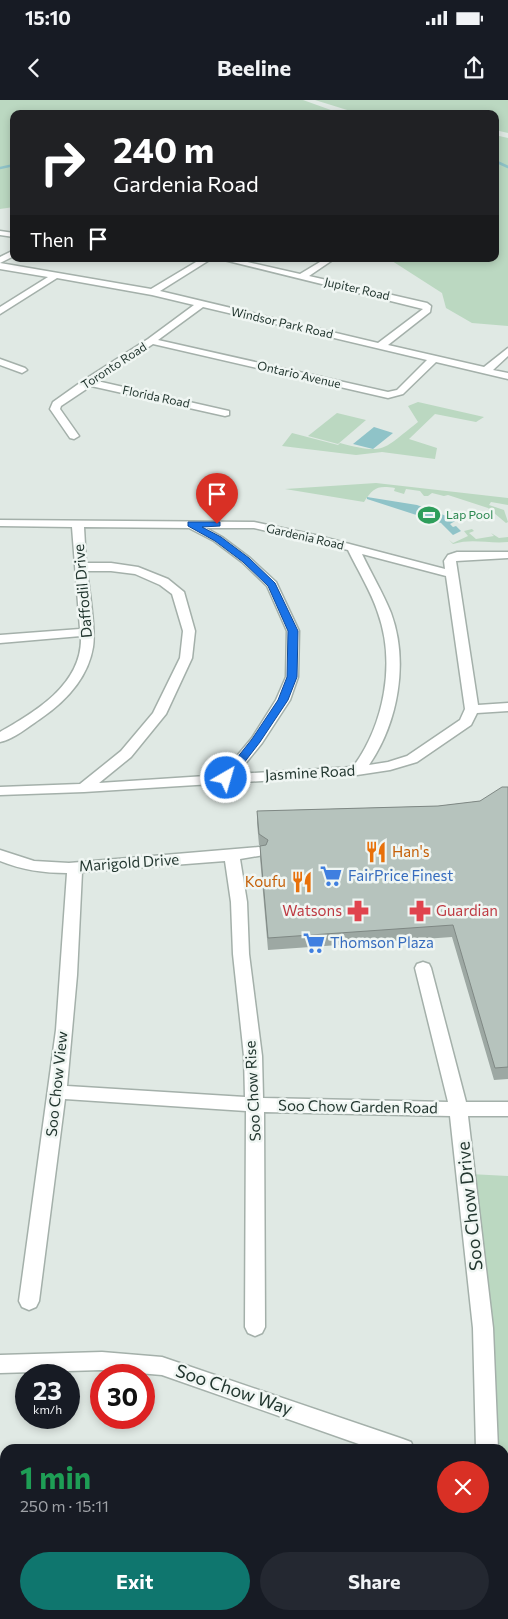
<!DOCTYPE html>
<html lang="en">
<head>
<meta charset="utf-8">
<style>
	:root { --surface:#171b24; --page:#242831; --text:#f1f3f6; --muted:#9ea1a6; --accent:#0f766e }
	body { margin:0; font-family:Commissioner,sans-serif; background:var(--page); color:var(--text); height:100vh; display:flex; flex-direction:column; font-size:19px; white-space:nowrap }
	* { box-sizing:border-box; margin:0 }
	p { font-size:16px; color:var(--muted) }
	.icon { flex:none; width:28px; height:28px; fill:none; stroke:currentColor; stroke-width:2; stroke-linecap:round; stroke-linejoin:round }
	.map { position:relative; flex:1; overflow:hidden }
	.panel { position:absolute; left:0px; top:1344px; width:509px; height:176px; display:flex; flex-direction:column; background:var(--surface); border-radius:15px 15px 0 0; box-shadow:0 2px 8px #0003 }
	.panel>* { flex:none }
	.banner { position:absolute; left:10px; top:10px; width:489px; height:152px; border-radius:10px; box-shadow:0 2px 8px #0003; background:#202124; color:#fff; overflow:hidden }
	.speed { position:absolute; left:15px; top:1264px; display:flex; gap:10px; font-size:25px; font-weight:700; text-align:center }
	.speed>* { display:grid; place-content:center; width:65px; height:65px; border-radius:50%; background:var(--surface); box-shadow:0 2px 8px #0003; line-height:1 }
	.speed small { font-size:12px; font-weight:400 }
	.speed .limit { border:8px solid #d22; background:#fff; color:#111 }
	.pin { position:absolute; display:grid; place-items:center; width:42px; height:42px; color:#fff; margin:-51px -21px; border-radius:50% 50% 50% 0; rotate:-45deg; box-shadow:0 0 5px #0007 }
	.pin .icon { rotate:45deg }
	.me { position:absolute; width:55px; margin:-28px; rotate:38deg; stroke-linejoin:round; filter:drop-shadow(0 0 4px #0008) }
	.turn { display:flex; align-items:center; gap:18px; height:105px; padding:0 20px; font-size:22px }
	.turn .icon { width:65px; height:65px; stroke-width:2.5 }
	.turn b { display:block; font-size:35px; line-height:42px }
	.then { display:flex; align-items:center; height:48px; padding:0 20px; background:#0003; gap:10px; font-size:19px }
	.round { display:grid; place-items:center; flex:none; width:52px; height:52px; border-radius:26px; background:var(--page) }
	.head { display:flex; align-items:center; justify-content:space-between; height:85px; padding:0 20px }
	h1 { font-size:30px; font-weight:700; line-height:38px; color:#1e9e55 }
	.button { display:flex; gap:10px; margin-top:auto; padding:10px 20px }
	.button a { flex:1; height:58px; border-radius:30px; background:var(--accent); color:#fff; font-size:20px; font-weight:700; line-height:58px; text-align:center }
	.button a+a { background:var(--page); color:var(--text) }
	.status { display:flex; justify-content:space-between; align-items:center; height:35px; padding:0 25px; background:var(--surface); direction:ltr }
	.status svg { height:14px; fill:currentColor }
	header { display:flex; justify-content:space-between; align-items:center; height:65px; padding:0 20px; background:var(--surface); font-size:22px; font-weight:700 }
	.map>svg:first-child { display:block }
</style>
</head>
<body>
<div class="status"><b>15:10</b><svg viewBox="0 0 49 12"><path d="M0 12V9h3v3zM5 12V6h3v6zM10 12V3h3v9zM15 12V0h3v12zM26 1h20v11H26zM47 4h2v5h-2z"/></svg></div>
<header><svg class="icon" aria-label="back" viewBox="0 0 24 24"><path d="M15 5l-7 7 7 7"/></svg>Beeline<svg class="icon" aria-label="share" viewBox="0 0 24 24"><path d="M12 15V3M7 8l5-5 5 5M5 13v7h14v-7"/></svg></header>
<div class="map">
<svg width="508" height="1519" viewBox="0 0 508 1519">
	<rect width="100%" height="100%" fill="#e0e9e4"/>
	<g fill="#bbd8c1">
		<polygon points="0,0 303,0 342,14 14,14 14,107 0,109"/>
		<polygon points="315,0 508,0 508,33 495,30 495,14 360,14"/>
		<polygon points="495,35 508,38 508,226 472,223 446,208 442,193 389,159 495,159"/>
		<path d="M 418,302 L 484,317 L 476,322 L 435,314 L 409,339 L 437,348 L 435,359 L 382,352 L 356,355 L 282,346 L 292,333 L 338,345 L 340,343 C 386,355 382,350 418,322 L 408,306 Z"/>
		<polygon points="337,313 366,320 338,344 308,336"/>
		<path d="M 376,383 L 508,398 L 508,405 L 491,402 L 489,405 L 504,410 L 508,422 L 506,423 L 488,408 L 448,395 L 444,396 L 432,393 L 428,396 L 424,396 L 420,391 L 406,389 L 404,394 L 394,391 L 395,388 C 377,385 373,388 364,402 L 285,389 Z"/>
		<path d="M 472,429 L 474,431 L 469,433 L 476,439 L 494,436 L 491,433 L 499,438 L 508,437 L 508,442 C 488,444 473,438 453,444 L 449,440 L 453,443 L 468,436 L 464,431 Z"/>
		<polygon points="470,1074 508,1076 508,1387 504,1385 504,1349 488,1349"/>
	</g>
	<g fill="#8fc3c8">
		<polygon points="374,327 393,333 373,349 353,344"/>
		<polygon points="367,397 417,405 457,420 450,424 453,427 456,426 461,431 453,435 441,423 367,399"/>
	</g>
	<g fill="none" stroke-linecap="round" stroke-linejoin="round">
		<g stroke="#8fc3c8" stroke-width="2.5">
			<polyline points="495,61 508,67"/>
			<polyline points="0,68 14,65"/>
		</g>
		<g stroke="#a4b0aa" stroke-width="3">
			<g id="street">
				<polygon points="0,131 14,133 14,137 0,135"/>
				<path d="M 14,150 L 14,156 L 0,163 L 151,189 L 201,159 L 211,159 L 160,191 L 378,243 L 423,209 L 220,159 L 234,159 L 300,174 L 325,159 L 334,159 L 309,176 L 427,203 L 431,206 L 430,212 L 388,245 L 484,267 L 508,248 L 508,256 L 493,270 L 508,273 L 508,279 L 436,262 L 403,294 L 388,298 L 153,244 L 97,281 L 229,311 L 229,315 L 225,316 L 91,286 L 61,306 L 60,309 L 79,336 L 74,339 L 70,338 L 50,309 L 53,302 L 84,280 L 148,239 L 194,205 L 152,195 L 57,178 L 0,214 L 0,207 L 48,177 L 0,169 L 0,157 ZM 203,207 L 427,260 L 397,290 L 388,292 L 158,240 Z"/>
				<polygon points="0,259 25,268 27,270 22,273 0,265"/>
				<path d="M 0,420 L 254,422 L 315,435 L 445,469 L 444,461 L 448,455 L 457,452 L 508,452 L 508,458 L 456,461 L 478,605 L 508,603 L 508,611 L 477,613 L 471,625 L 417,662 L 390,670 L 357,675 L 84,692 L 0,695 L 0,687 L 80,684 L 121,651 L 153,613 L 180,558 L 183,531 L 172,494 L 160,485 L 135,474 L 111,471 L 87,471 C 89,490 96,529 93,547 C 88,578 65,602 40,619 C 28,627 14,639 0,642 L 0,632 C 35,612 81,585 81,539 L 81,536 L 0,543 L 0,535 L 80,529 L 72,427 L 0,426 ZM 84,427 L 189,428 L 214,441 L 242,462 L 267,486 L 287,531 L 286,577 L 276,600 L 252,638 L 221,675 L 99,683 L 131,657 L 166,614 L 192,558 L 195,531 L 184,492 L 168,479 L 138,467 L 111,463 L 86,463 ZM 206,428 L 254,428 L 348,450 C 358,471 371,491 378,513 C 396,563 384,625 353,667 L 237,674 L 262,643 L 290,600 L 298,577 L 299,531 L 276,482 L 250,458 L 222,437 ZM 362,454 L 446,476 L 465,609 L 460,620 L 407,656 L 388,662 L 369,665 C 398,623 409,562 391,513 C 383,493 371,473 362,454 Z"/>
				<path d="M 259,747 L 264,749 L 266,752 L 264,755 L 240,759 L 247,802 L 249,854 L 262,956 L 263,998 L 448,1002 L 415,868 L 417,864 L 423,862 L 429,864 L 431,868 L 466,1002 L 508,1002 L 508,1016 L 468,1016 L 493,1228 L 498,1349 L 476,1349 L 473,1228 L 450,1016 L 264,1012 L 265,1227 L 262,1233 L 255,1236 L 248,1233 L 245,1227 L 246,1011 L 65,999 L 39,1201 L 36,1207 L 29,1210 L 22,1207 L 19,1201 L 56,930 L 67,773 C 44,773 22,770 0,761 L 0,750 L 34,761 L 69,763 ZM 225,761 L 231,802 L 233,854 L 244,956 L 245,997 L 67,986 L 77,875 L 82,772 Z"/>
				<polygon points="102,1252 162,1257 403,1339 411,1342 414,1349 373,1349 162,1275 102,1270 0,1273 0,1255"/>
				<polygon points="504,1375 508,1376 508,1397 504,1396"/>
				<rect x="0" y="1487" width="5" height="24"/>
				<polygon points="117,1515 153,1515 155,1519 119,1519"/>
			</g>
		</g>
		<use href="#street" fill="#fff" fill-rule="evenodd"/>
	</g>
	<polygon fill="#9da8a3" points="508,687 508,979 494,980 452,837 268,850 260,758 260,746 259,745 257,723 257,711 438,706 480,701"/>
	<polygon fill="#b6c3bd" stroke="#7f8884" points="502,687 508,687 508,967 495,968 453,825 268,838 260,746 266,745 268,740 259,734 257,711 438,706 480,701"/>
	<polygon fill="#1a73e8" stroke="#114b97" points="188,422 220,422 220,426 202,427 221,437 249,458 275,483 298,531 297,577 288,600 260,642 230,681 226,682 221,678 252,639 278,600 287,577 288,531 268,486 243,462 215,441 188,426"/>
	<defs>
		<g id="stadium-bare" transform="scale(1.725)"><path d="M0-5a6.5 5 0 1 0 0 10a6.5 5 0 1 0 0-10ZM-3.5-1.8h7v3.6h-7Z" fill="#2e9e5b" stroke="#f0f6f3" stroke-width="2.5" paint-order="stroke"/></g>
		<g id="restaurant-bare" transform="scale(1.725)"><path d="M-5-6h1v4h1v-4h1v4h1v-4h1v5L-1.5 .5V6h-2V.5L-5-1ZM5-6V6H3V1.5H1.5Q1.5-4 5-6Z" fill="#e8710a" stroke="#f0f6f3" stroke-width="2.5" paint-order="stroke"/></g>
		<g id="supermarket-bare" transform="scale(1.725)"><path d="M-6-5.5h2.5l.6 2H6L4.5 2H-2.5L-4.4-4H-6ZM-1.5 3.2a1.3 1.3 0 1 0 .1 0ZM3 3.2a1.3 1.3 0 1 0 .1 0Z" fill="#3f7fe0" stroke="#f0f6f3" stroke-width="2.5" paint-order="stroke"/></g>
		<g id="pharmacy-bare" transform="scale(1.725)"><path d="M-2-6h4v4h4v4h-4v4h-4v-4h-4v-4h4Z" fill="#e0444e" stroke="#f0f6f3" stroke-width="2.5" paint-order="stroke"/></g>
	</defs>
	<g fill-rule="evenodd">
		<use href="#stadium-bare" x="429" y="415"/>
		<use href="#restaurant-bare" x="376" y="752"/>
		<use href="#supermarket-bare" x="331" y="776"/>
		<use href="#restaurant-bare" x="302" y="782"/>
		<use href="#pharmacy-bare" x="358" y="811"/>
		<use href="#pharmacy-bare" x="420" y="811"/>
		<use href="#supermarket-bare" x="314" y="843"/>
	</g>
	<g text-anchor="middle" stroke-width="5" stroke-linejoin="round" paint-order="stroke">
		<g font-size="12" fill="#233730" stroke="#f0f6f3">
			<text transform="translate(357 189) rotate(13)" y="4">Jupiter Road</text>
			<text transform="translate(282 223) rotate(13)" y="4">Windsor Park Road</text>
			<text transform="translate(114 266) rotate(-33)" y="4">Toronto Road</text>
			<text transform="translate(299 275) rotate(13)" y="4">Ontario Avenue</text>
			<text transform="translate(156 297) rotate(12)" y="4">Florida Road</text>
			<text transform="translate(305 437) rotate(13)" y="4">Gardenia Road</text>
		</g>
		<g font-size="12" fill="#27864d" stroke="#f0f6f3" text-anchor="start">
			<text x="446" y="419">Lap Pool</text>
		</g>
		<g font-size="15" fill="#233730" stroke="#f0f6f3">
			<text transform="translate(83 491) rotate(-95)" y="5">Daffodil Drive</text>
			<text transform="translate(310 673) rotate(-3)" y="5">Jasmine Road</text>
			<text transform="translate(129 763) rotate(-4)" y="5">Marigold Drive</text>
			<text transform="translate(57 984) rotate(-84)" y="5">Soo Chow View</text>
			<text transform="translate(253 991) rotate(-93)" y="5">Soo Chow Rise</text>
			<text transform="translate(358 1007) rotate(1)" y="5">Soo Chow Garden Road</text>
		</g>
		<g font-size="15" fill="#c56008" stroke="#f0f6f3" text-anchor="start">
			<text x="392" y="757">Han's</text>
			<text x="286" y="787" text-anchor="end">Koufu</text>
		</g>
		<g font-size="15" fill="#366cbe" stroke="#f0f6f3" text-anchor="start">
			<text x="348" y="781">FairPrice Finest</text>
			<text x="330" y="848">Thomson Plaza</text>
		</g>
		<g font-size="15" fill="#be3a42" stroke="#f0f6f3" text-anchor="end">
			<text x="342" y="816">Watsons</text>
			<text x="436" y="816" text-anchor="start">Guardian</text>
		</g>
		<g font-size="18" fill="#233730" stroke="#f0f6f3">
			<text transform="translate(470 1106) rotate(-96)" y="6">Soo Chow Drive</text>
			<text transform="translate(234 1290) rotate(19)" y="6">Soo Chow Way</text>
		</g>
	</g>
</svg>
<div class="speed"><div>23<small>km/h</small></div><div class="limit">30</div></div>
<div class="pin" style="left:217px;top:424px;background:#d93025"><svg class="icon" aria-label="arrive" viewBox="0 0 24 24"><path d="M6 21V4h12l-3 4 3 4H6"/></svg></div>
<svg class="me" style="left:226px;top:678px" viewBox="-20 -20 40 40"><circle r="17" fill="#1a73e8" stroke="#fff" stroke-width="3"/><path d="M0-11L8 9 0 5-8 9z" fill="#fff"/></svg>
<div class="banner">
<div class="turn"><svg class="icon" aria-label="right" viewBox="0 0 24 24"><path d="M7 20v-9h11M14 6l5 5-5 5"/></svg><div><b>240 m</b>Gardenia Road</div></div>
<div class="then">Then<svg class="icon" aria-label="arrive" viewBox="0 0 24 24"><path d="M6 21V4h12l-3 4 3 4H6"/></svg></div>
</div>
<section class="panel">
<div class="head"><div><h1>1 min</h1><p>250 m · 15:11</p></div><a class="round" style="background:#d93025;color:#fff"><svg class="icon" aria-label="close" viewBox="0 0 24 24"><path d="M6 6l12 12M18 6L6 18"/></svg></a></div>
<div class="button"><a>Exit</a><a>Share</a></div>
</section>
</div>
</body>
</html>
